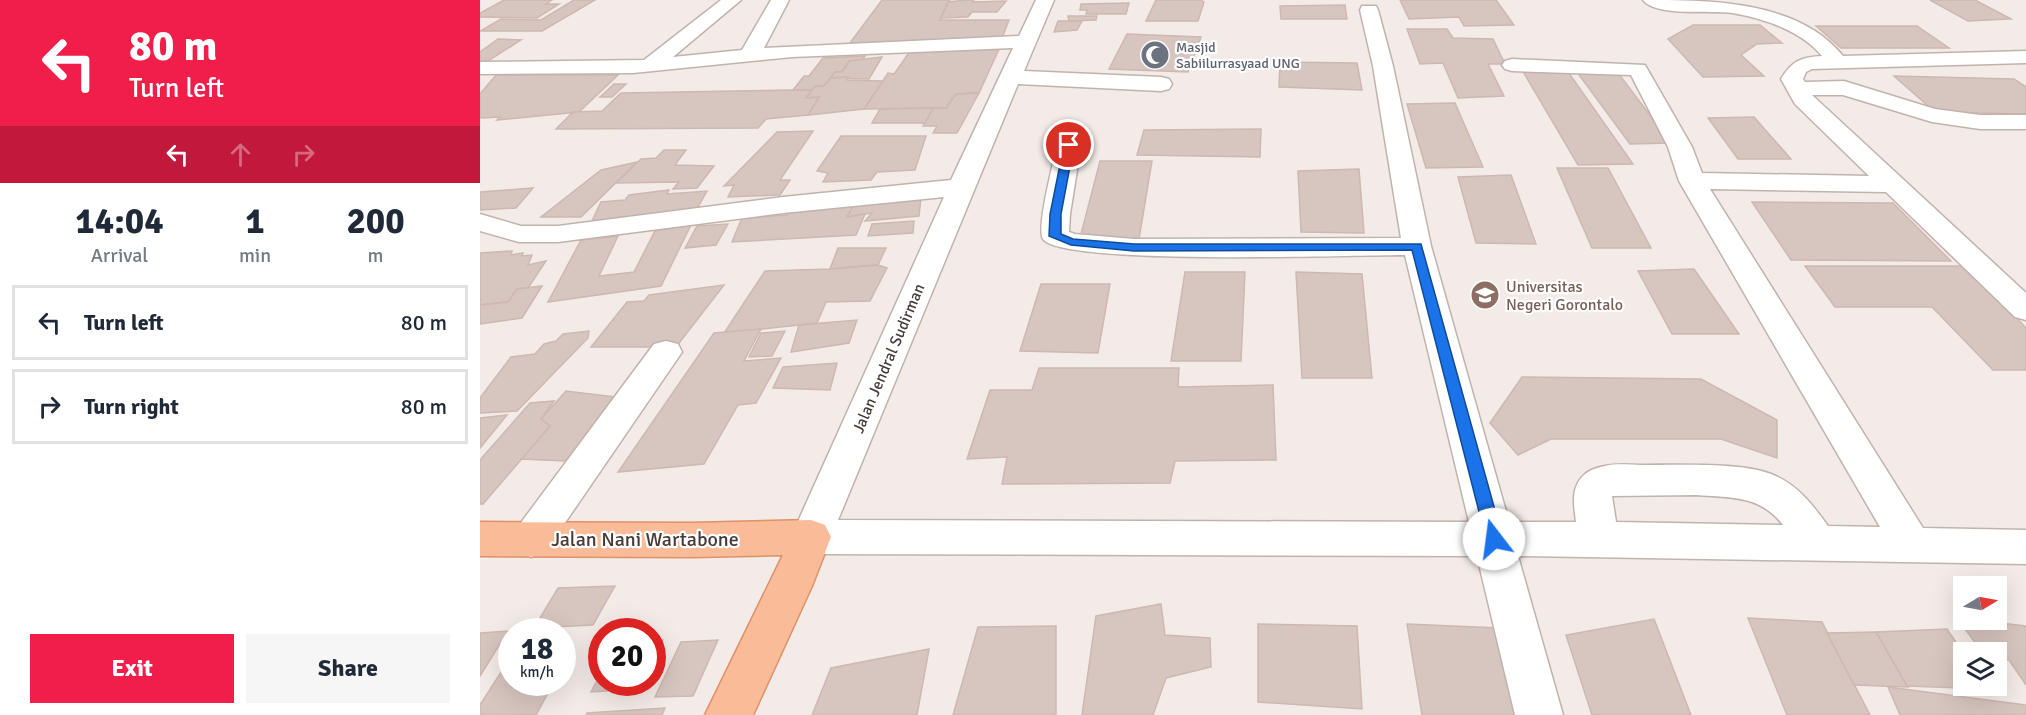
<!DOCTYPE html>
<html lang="en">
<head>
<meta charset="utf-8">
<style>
	:root { --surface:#fff; --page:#f6f6f7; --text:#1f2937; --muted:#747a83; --line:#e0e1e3; --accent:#f21e4a }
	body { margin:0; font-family:Signika,sans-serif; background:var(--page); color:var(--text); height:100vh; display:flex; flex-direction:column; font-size:22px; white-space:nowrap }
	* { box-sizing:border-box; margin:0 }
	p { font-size:20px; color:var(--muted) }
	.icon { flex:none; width:33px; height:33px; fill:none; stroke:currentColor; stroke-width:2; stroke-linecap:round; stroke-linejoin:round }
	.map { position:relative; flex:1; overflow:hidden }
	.details { display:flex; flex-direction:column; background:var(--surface); width:480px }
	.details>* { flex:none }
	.hud { background:#f21e4a; color:#fff; overflow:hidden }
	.needle { width:39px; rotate:80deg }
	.tools { position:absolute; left:1473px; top:576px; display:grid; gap:12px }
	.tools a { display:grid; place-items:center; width:54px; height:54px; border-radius:0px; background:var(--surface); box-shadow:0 6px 24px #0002; font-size:30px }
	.speed { position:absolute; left:18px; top:618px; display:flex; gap:12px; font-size:30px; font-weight:700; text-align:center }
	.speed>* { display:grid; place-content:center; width:78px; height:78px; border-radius:50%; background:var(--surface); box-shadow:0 6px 24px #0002; line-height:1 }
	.speed small { font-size:15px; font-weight:400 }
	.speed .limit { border:9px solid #d22; background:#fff; color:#111 }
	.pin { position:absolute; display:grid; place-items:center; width:51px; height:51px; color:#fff; margin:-26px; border:3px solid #fff; border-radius:50%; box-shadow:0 2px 6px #0007 }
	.me { position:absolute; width:66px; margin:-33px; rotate:345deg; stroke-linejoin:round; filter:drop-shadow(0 0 4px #0008) }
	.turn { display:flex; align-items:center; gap:21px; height:126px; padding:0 30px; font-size:27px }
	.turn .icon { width:78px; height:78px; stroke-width:2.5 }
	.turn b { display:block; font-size:42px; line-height:51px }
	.lanes { display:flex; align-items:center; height:57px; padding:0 30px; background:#0003; justify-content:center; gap:30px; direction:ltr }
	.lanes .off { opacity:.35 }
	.eta { display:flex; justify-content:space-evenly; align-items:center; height:102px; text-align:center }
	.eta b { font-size:36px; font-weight:700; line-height:42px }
	.cta { display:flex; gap:12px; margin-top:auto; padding:12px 30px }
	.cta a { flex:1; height:69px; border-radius:0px; background:var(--accent); color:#fff; font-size:24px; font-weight:700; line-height:69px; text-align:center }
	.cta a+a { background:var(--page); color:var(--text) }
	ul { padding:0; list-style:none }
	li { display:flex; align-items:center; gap:18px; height:75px; margin:0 12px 9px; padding:0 18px; border:3px solid var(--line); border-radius:0px }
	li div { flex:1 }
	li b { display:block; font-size:22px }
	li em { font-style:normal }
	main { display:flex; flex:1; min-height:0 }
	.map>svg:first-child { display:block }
</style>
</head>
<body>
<main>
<section class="details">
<div class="hud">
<div class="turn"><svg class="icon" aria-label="left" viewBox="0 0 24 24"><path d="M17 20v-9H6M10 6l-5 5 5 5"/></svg><div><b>80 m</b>Turn left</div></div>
<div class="lanes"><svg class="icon" aria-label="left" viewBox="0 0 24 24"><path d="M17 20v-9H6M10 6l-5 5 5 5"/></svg><svg class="icon off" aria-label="ahead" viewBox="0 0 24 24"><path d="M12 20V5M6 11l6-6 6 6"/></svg><svg class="icon off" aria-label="right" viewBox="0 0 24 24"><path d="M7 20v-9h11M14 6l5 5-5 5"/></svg></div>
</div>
<div class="eta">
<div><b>14:04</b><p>Arrival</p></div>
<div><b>1</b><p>min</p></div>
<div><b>200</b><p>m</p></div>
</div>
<ul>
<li><svg class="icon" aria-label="left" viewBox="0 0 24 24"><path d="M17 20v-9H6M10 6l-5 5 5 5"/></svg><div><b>Turn left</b></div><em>80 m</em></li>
<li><svg class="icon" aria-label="right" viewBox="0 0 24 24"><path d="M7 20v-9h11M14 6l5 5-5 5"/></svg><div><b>Turn right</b></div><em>80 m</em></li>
</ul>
<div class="cta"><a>Exit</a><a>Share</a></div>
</section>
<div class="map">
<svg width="1546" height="715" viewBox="0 0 1546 715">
	<rect width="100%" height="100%" fill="#f3ebe7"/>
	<g fill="#d7c5bf" stroke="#ceb8b0" stroke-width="1.5">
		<polygon points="24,0 72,0 66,4 79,4 57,18 0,17 0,13"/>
		<polygon points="94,0 115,0 62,31 0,31 21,19 61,20"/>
		<polygon points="402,0 470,0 460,20 529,20 522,38 367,47"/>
		<polygon points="486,0 494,0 493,2 526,1 517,12 492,12 488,17 461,18 468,2"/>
		<polygon points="676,0 721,0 724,2 718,21 666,21"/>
		<polygon points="920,0 1016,0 1034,25 984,26 979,17 929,19"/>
		<polygon points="1450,0 1495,0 1531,19 1488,21"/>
		<polygon points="649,3 646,14 606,14 607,10 600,10 601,4"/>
		<polygon points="865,5 867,19 801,19 800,6"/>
		<polygon points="588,16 617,16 616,20 589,21"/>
		<polygon points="578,21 602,21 597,30 574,32"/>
		<polygon points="1213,25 1280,25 1302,43 1277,44 1261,55 1284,76 1223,77 1188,39"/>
		<polygon points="1336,26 1437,26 1469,48 1361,48"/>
		<polygon points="927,29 967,29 973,38 1013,39 1025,64 1008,64 1024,96 978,98 963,63 940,64"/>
		<polygon points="647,34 721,37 708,72 629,69"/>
		<polygon points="18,39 41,40 0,66 0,52"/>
		<polygon points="520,47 499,93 476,94 466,108 384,109 408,73 414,74 431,50"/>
		<polygon points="385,56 382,61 369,61 362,72 355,72 344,86 335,86 332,90 313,90 324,76 329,76 343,58"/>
		<polygon points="402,57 389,79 351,78 355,72 362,72 369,61"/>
		<polygon points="800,62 877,63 882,90 799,87"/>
		<polygon points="1086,69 1153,164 1098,165 1042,70"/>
		<polygon points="1097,72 1138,73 1191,143 1150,144"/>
		<polygon points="16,75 138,75 99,112 17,120 20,117 0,118 0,94"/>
		<polygon points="1414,76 1534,79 1546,87 1546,114 1455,112"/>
		<polygon points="368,77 367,80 403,81 384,109 328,115 339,97 326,98 335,86 344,86 351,78"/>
		<polygon points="134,84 146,84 132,97 120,97"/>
		<polygon points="313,90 332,90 326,98 339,97 328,115 286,119 278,128 76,129 93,112 122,111 141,93"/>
		<polygon points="499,93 477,133 453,133 457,126 443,126 453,108 466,108 476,94"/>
		<polygon points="975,103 1003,167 946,168 927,104"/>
		<polygon points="453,108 445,123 392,123 400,109"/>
		<polygon points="1274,117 1311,159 1258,159 1228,118"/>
		<polygon points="781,129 780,157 657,155 664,130"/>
		<polygon points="333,131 300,180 310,180 300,195 248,197 254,185 244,186 297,132"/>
		<polygon points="361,136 446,136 435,170 397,172 391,180 343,182 348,173 337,171"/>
		<polygon points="184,150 206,150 195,165 234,166 217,188 193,189 199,182 136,183 161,159 176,158"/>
		<polygon points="620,161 672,161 659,239 600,238"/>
		<polygon points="157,162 101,217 61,217 121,170"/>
		<polygon points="1077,168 1128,168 1171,248 1112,248"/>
		<polygon points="879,169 884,233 821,232 818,171"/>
		<polygon points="1031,175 1056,244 996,243 978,177"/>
		<polygon points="53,188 36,208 0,210 0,192"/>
		<polygon points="189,190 187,194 227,191 214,214 110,225 121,202 145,200 149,195"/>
		<polygon points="441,198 439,216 385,221 392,213 367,217 374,204"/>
		<polygon points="1272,202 1413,203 1471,261 1311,260"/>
		<polygon points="374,204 367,217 385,214 376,235 252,242 262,218 307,215 309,210"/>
		<polygon points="434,221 433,233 388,236 392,224"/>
		<polygon points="248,224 236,245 205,248 217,226"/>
		<polygon points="211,225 181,286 68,302 101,240 138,236 119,276 154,272 175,231"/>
		<polygon points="358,248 406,248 398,265 350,269"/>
		<polygon points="32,251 31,255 43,253 42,256 52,255 48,265 66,261 48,288 37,289 28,302 0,305 0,253"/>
		<polygon points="398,265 407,268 390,301 346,302 337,323 244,333 285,271 350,269"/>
		<polygon points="1325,266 1488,266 1546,328 1546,370 1513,370 1452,307 1355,307"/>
		<polygon points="1214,269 1259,334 1192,334 1158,271"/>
		<polygon points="705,272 765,272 761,361 691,361"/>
		<polygon points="816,272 882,274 892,378 822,378"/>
		<polygon points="561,284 630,284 618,353 540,351"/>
		<polygon points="244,285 196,347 111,347 147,302 164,301 169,295"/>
		<polygon points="62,286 42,318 0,324 0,305 28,302 37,289"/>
		<polygon points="377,320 369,343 311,352 319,325"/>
		<polygon points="281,329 264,361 301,358 276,403 258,405 224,464 138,472 234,333"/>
		<polygon points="109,331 108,338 37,411 0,413 0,398 31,357 55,354 64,344 76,341 83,334"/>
		<polygon points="305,331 292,356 269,357 281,333"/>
		<polygon points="357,363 350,390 293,388 303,367"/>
		<polygon points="559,368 699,368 698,387 793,385 796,460 695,461 690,483 522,484 527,457 487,459 510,390 552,390"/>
		<polygon points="1042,377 1221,379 1297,420 1297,458 1241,439 1071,439 1038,455 1010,423"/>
		<polygon points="86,391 136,397 86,461 41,459 70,426 61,419"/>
		<polygon points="74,401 61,419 70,426 3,504 0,504 0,460 50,403"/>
		<polygon points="27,415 0,448 0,418"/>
		<polygon points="135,586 113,625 54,628 78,588"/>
		<polygon points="681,604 685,635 730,638 731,667 686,678 673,715 602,715 616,616"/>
		<polygon points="1268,618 1342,622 1390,715 1307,715"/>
		<polygon points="1477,618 1546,626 1546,685 1529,660 1516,659 1516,652 1502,652"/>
		<polygon points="1174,619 1211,715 1112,715 1086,635"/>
		<polygon points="778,624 877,626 882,709 778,702"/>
		<polygon points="927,624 1019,628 1041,715 942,715"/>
		<polygon points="576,626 576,715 473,715 498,627"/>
		<polygon points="1467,629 1484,654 1484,686 1504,686 1507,689 1427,686 1396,632"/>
		<polygon points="28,631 0,676 0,633"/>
		<polygon points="1396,632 1427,686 1428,687 1374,685 1347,633"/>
		<polygon points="183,640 172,662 172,641"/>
		<polygon points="238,640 213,696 175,697 201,642"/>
		<polygon points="94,648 82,668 82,649"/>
		<polygon points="449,649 437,715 332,715 351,668"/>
		<polygon points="32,655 32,682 74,682 56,715 0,715 0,705"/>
		<polygon points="122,671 122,682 162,682 159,689 111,692"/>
		<polygon points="1408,687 1546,705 1546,715 1420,715"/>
		<polygon points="185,708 182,715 106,715 107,713"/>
	</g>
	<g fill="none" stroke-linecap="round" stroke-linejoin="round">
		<g stroke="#c1b3ac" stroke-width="3">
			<g id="minor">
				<path d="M 241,0 L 261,0 L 193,57 L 262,50 L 291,0 L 309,0 L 284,48 L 539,36 L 556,0 L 574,0 L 544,71 L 681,77 L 689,79 L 692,84 L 689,89 L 681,91 L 538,84 L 358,520 L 989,522 L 925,255 C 878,255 580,266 563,239 C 556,228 574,161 577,145 L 580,140 L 589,138 L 598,140 L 601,145 L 590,214 L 589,232 L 595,234 L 654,239 L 921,238 L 893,66 L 880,10 L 882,6 L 896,6 L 898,10 L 913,66 L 951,246 L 1029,522 L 1096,522 C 1094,505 1090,488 1104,475 C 1109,470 1119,467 1125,466 C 1137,463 1151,465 1162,465 C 1196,465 1262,462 1291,474 C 1317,484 1332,504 1348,526 L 1400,527 L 1199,181 L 1188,147 L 1151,75 L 1032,71 L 1025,69 L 1022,65 L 1025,61 L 1032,59 L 1165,65 L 1212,147 L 1222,173 L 1389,176 L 1315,104 L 1301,79 C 1312,61 1321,57 1342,56 C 1322,31 1283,18 1252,13 C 1232,10 1175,17 1163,0 C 1229,0 1318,0 1363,56 L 1546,51 L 1546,63 L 1332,69 L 1326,72 L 1323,79 L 1325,82 L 1364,81 L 1455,109 L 1500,115 L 1546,115 L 1546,129 L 1500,129 L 1452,122 L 1363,95 L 1332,95 L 1546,293 L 1546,320 L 1535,317 L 1406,192 L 1230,189 L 1443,528 L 1546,530 L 1546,564 L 1038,556 L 1083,715 L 1035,715 L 997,556 L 331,554 L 317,549 L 311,537 L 464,197 L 303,213 L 78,242 L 39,242 L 0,231 L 0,214 L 41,226 L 78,226 L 303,197 L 471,180 L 533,48 L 312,57 L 153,73 L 0,74 L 0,62 L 164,60 ZM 1217,495 C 1252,498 1280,495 1303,525 L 1136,522 L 1132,496 Z"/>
				<polygon points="186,341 198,344 202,352 65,552 51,557 37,552 31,540 37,528 174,344"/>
			</g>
		</g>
		<g stroke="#df9168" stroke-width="3">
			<polygon id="major" points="331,520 345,525 351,537 332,586 273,715 225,715 303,555 212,557 0,556 0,522 212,523"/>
		</g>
		<use href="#minor" fill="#fff" fill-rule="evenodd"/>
		<use href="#major" fill="#fabb98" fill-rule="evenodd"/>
	</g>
	<polygon fill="#1a73e8" stroke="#114b97" stroke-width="1.5" points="589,142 594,145 581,214 581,234 593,239 654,244 941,244 1023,539 1020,544 1014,546 1008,544 1006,539 932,250 654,251 591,245 569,236 570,214 584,145"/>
	<defs>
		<g id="mosque-disc" transform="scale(1.5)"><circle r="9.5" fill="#6b7280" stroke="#fff"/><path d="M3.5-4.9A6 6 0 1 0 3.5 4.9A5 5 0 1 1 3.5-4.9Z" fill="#fff"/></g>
		<g id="university-disc" transform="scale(1.5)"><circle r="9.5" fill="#8d6e63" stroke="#fff"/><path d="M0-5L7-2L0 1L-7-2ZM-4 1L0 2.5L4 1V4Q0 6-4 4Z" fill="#fff"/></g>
	</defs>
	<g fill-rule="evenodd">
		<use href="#mosque-disc" x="675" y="55"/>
		<use href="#university-disc" x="1005" y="295"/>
	</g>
	<g text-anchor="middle" stroke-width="4.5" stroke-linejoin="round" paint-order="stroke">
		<g font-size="14" fill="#5b616d" stroke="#fff" text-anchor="start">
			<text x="696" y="52">Masjid<tspan x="696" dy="16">Sabiilurrasyaad UNG</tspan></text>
		</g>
		<g font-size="16" fill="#785e54" stroke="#fff" text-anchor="start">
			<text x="1026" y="292">Universitas<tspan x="1026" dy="18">Negeri Gorontalo</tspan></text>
		</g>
		<g font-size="16" fill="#453a36" stroke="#fff">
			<text transform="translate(408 358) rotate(-67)" y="6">Jalan Jendral Sudirman</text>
		</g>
		<g font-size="20" fill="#453a36" stroke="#fff">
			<text x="165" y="546">Jalan Nani Wartabone</text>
		</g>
	</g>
</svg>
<div class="tools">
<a><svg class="needle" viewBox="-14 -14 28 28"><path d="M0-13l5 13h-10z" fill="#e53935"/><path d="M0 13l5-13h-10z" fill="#747a83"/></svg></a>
<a><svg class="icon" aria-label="layers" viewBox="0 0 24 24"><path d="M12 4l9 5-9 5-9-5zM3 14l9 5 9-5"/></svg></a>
</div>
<div class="speed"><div>18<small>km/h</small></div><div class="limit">20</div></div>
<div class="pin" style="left:589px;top:145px;background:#d93025"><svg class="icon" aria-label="arrive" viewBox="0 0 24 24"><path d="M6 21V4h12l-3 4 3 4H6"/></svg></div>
<svg class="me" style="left:1014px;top:539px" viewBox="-20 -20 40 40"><circle r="19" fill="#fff"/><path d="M0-13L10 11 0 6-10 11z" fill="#1a73e8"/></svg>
</div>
</main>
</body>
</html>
